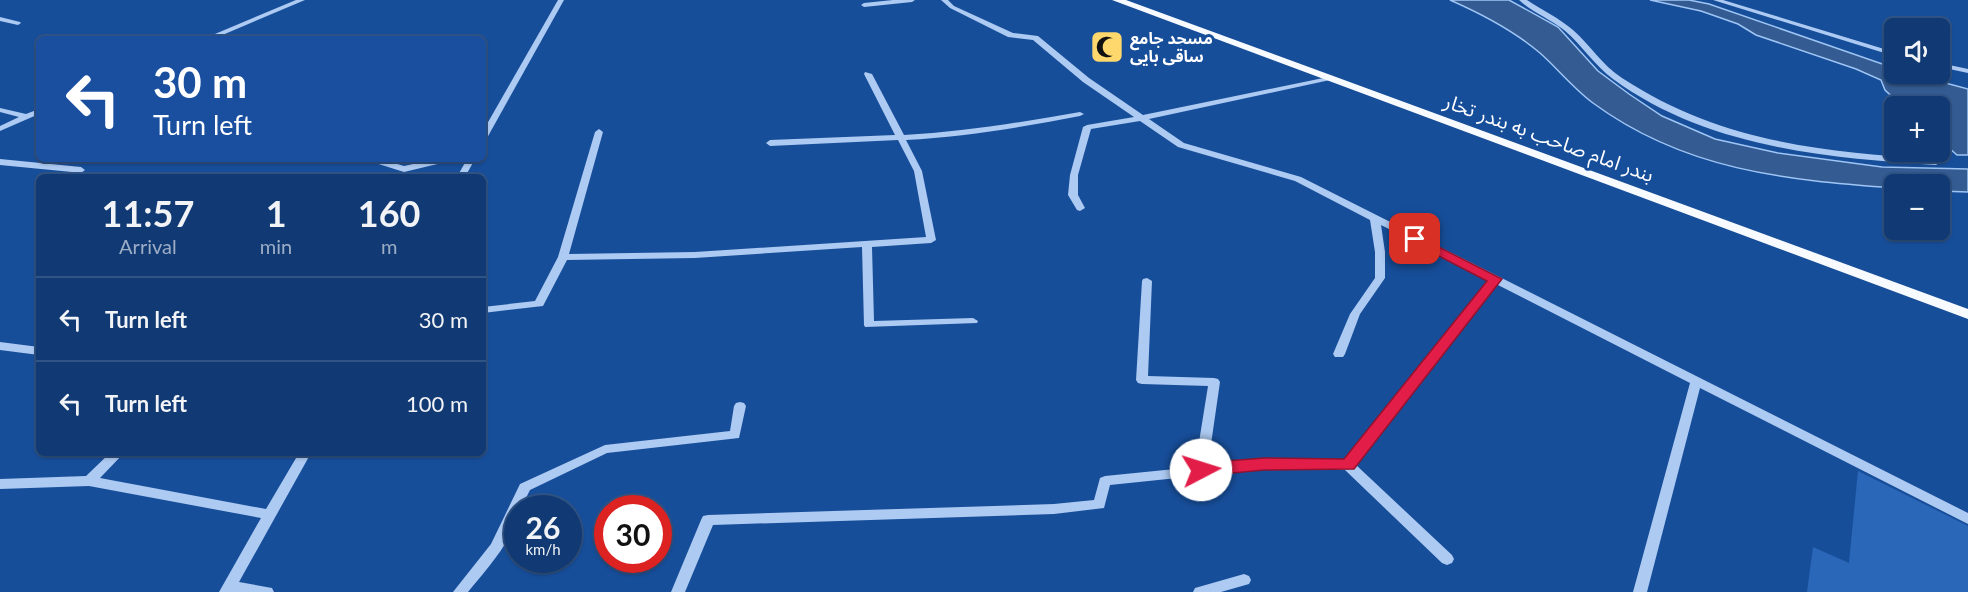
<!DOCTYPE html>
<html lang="en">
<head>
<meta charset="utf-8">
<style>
	:root { --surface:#113a74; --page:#1e457c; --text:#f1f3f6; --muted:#9cadc5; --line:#305486 }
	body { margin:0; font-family:Lato,"Noto Sans Arabic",sans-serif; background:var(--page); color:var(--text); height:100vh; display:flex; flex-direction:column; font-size:22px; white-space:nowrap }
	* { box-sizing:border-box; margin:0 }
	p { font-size:20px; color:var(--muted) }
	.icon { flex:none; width:33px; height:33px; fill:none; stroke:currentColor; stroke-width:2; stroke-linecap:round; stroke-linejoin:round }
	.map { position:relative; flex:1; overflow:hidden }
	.side { position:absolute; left:36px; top:174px; width:450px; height:282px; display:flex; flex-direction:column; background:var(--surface); border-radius:9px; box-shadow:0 2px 4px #0004,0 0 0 2px var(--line) }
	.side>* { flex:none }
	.hud { position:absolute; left:36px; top:36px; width:450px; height:126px; border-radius:9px; box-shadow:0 2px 4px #0004,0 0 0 2px var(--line); background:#1a4fa0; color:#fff; overflow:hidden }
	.controls { position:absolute; left:1884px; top:18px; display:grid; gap:12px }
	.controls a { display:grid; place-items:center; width:66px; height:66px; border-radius:9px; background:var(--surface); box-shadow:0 2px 4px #0004,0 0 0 2px var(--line); font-size:30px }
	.speed { position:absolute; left:504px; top:495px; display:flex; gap:12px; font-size:30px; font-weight:700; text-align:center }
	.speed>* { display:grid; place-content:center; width:78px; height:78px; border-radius:50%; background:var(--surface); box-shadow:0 2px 4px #0004,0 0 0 2px var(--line); line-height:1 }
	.speed small { font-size:15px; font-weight:400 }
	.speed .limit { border:9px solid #d22; background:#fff; color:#111 }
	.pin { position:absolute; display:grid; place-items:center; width:51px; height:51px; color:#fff; margin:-26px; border-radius:12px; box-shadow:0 3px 9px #0006 }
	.me { position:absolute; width:66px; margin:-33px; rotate:85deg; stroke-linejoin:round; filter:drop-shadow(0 0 4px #0008) }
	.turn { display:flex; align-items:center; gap:21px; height:126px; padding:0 18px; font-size:27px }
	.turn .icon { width:78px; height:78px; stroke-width:2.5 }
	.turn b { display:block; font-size:42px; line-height:51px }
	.eta { display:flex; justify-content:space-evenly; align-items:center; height:102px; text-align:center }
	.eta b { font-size:36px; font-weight:700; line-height:42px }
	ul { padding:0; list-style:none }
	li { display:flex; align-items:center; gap:18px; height:84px; padding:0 18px; border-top:2px solid var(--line) }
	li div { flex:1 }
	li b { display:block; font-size:22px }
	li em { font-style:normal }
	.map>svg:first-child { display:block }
</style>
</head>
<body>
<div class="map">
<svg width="1968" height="592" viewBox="0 0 1968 592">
	<rect width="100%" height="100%" fill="#174e9a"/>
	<polygon fill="#2b67b8" points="1858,471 1968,526 1968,592 1807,592 1813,547 1849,563"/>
	<g fill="#345c93" stroke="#9fc5f4" stroke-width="1.5">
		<path d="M 1450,0 L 1509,0 L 1558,27 L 1598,71 L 1629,94 L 1662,116 L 1715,139 L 1778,153 L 1882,167 L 1968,169 L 1968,192 L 1940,191 L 1940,184 L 1894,184 L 1894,188 C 1785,180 1684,170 1593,103 C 1573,88 1558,69 1540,53 C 1513,30 1482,14 1450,0 Z"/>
		<polygon points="1650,0 1689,0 1709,4 1894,68 1894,74 1912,74 1968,89 1968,155 1957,155 1940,140 1940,106 1902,106 1885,90 1881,80 1856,69 1756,35 1738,24 1701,11"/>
	</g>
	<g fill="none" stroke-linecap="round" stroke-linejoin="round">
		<g fill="#adcaf2" fill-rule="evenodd">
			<polygon points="296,0 305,0 213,39 203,39"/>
			<polygon points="558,0 564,0 487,138 483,141 483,131"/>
			<polygon points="893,0 915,0 912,2 864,7 861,5 864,3"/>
			<polygon points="941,0 948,0 954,6 1013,33 1038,36 1089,78 1143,115 1333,76 1334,78 1330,80 1149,119 1184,143 1301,177 1968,513 1968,524 1700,388 1647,592 1633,592 1690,383 1496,284 1355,464 1452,555 1454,559 1452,563 1447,565 1442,563 1345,470 1264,469 1110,485 1104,508 1054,514 713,525 685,592 671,592 701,520 703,516 708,515 1054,504 1094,500 1100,478 1105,476 1195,467 1208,386 1142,384 1138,383 1136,380 1142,281 1143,279 1147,278 1152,281 1148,376 1214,378 1218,379 1220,382 1208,465 1264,459 1345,460 1489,280 1381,225 1385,252 1385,278 1360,314 1345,354 1343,357 1335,357 1333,354 1350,314 1375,278 1375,252 1370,220 1295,181 1178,147 1140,121 1091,129 1078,175 1078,195 1085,208 1080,211 1077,210 1068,195 1070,175 1083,127 1087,125 1134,117 1083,82 1033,40 1008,37 950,8"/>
			<path d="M 1519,0 L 1527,0 C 1542,10 1559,18 1573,30 C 1590,45 1602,65 1622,78 C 1720,142 1822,152 1936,159 L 1940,162 L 1936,165 C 1825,158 1706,147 1613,79 C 1594,65 1582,45 1564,30 C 1550,19 1532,12 1519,0 Z"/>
			<polygon points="1713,0 1723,0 1894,52 1894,56"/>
			<polygon points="0,17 20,22 21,23 18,25 0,21"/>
			<polygon points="1940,63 1968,69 1968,73 1940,67"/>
			<path d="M 865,72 L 872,74 L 904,135 C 963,132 1022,122 1080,112 L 1084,114 L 1080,116 C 1023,127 964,137 906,140 L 922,171 L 936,240 L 931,243 L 872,247 L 874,321 L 973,318 L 978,321 L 977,323 L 865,327 L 864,325 L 862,247 L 695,258 L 567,260 L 543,306 L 483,313 L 483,307 L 535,301 L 558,257 L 595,132 L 599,129 L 603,132 L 569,254 L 695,252 L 926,237 L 914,171 L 898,140 L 770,146 L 766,143 L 770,140 L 895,135 L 864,74 Z"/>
			<polygon points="0,108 26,114 39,109 39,114 0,131 0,126 19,117 0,112"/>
			<polygon points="0,159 81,167 85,170 76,177 66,177 72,172 0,165"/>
			<polygon points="368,159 381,159 404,166 436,159 451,159 450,161 404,172 369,161"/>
			<polygon points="467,159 475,159 465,177 457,177"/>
			<polygon points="0,342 39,347 39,355 0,350"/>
			<path d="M 740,402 L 744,403 L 746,406 L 739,438 L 607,453 L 530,490 L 521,508 L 518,508 C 518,536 485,571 468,592 L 453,592 L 491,544 L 520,484 L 605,445 L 730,431 L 734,406 L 736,403 Z"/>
			<polygon points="110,453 124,453 100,478 266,509 299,453 311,453 239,582 272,588 274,592 219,592 261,518 89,486 0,489 0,479 86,476"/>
			<polygon points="1244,574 1249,576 1251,580 1249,584 1221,592 1193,592 1195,588"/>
		</g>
		<polygon fill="#f7faff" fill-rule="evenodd" points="1112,0 1126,0 1968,309 1968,319"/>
	</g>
	<polygon fill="#e11d48" stroke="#92132f" stroke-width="1.5" points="1415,235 1502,279 1354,469 1264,470 1201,476 1195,474 1193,470 1195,465 1201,463 1264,458 1344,459 1487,281 1410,241 1409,239"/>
	<defs>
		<g id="mosque-square" transform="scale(1.725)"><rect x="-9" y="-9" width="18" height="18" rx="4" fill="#ffd86d" stroke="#174e9a"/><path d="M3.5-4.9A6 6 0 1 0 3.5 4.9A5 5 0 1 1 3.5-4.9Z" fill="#111"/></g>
	</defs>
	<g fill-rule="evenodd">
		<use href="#mosque-square" x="1107" y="47"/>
	</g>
	<g text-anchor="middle" stroke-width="6" stroke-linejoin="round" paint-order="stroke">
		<g font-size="16" font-weight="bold" fill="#fff" stroke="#174e9a" text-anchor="start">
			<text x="1130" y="44">مسجد جامع<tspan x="1130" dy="18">ساقی بایی</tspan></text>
		</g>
		<g font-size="20" fill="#fff" stroke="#174e9a">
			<text transform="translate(1549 138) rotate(20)" y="7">بندر امام صاحب به بندر تخار</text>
		</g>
	</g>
</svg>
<div class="controls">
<a><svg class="icon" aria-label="sound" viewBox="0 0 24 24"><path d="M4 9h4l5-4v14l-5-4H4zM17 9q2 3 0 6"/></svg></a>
<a>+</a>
<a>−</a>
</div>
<div class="speed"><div>26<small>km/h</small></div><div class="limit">30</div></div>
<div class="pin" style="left:1415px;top:239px;background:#d93025"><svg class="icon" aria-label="arrive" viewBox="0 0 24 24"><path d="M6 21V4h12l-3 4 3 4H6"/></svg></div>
<svg class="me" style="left:1201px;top:470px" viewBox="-20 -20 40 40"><circle r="19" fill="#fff"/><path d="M0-13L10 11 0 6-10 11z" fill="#e11d48"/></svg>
<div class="hud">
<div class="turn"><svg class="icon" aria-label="left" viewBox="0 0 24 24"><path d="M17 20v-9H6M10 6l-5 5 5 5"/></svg><div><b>30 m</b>Turn left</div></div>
</div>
<section class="side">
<div class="eta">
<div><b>11:57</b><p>Arrival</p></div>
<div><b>1</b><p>min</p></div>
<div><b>160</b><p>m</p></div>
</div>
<ul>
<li><svg class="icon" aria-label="left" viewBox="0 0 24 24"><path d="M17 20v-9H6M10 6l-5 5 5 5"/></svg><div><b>Turn left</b></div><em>30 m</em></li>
<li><svg class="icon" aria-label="left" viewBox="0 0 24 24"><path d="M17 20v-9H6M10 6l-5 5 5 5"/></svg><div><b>Turn left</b></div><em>100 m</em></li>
</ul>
</section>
</div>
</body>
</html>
